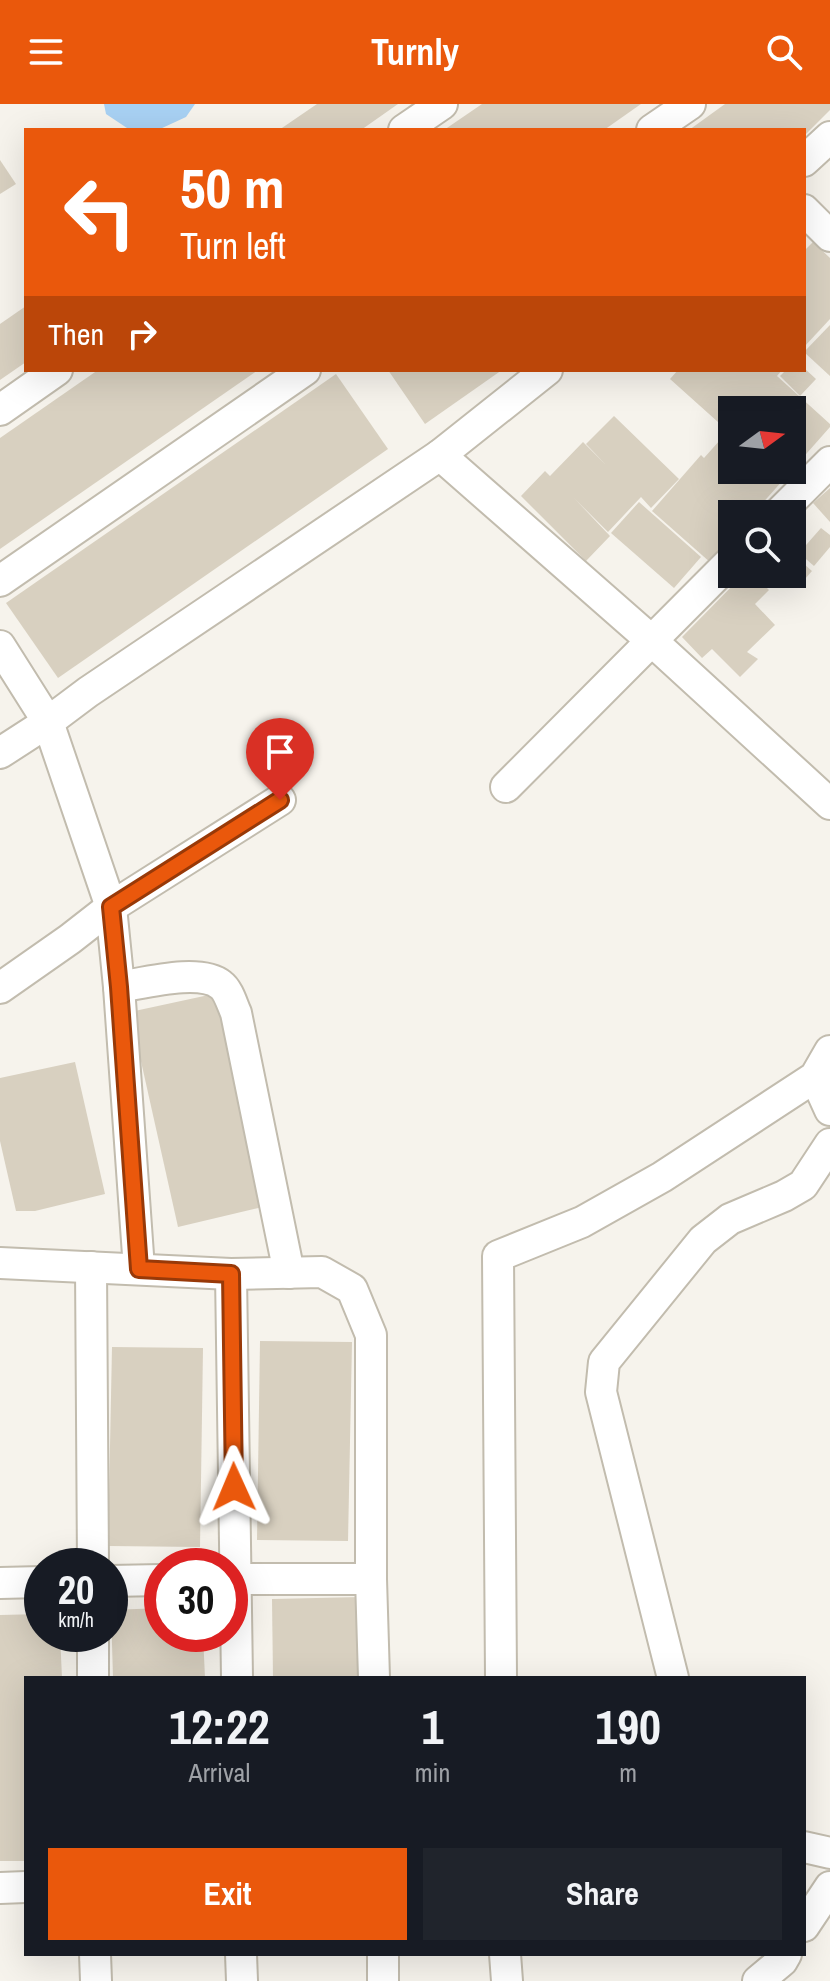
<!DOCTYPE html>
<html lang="en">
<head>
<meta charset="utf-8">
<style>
	:root { --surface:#171b24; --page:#20242c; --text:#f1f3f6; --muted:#9ea1a6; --accent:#ea580c }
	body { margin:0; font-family:"Archivo Narrow",sans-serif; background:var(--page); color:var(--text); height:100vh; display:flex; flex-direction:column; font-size:30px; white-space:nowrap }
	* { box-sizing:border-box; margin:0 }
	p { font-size:26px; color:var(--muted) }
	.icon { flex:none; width:44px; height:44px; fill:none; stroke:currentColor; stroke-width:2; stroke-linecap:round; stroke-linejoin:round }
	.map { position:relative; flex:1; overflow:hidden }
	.panel { position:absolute; left:24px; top:1572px; width:782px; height:280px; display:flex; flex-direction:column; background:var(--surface); border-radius:0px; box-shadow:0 8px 32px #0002 }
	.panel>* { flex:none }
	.top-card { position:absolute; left:24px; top:24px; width:782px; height:244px; border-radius:0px; box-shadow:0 8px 32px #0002; background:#ea580c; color:#fff; overflow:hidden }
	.needle { width:52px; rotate:75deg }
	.fabs { position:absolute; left:718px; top:292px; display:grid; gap:16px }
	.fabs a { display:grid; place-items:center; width:88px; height:88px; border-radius:0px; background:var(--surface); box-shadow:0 8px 32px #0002; font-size:40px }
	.speed { position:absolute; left:24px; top:1444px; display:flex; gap:16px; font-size:40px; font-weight:700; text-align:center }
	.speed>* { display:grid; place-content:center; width:104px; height:104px; border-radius:50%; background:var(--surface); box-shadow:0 8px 32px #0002; line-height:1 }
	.speed small { font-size:20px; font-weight:400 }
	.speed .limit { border:12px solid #d22; background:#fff; color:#111 }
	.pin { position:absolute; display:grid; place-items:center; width:68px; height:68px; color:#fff; margin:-82px -34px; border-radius:50% 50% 50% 0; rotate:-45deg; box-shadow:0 0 8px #0007 }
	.pin .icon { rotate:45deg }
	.me { position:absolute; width:88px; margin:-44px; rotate:359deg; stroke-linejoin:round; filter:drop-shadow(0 0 6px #0008) }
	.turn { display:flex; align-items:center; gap:28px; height:168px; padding:0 24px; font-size:36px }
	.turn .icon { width:104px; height:104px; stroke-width:2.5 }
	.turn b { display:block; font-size:56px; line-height:68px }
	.then { display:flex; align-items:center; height:76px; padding:0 24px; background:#0003; gap:16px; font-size:30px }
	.eta { display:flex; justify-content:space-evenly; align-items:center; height:136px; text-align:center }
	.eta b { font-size:48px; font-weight:700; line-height:56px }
	.button { display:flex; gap:16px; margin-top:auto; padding:16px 24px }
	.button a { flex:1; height:92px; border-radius:0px; background:var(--accent); color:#fff; font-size:32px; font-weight:700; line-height:92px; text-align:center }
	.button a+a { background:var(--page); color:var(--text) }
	header { display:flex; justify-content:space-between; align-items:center; height:104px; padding:0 24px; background:var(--accent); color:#fff; font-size:36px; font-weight:700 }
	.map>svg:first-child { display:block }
</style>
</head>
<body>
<header><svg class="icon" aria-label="menu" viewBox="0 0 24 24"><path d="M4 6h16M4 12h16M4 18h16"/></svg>Turnly<svg class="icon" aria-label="search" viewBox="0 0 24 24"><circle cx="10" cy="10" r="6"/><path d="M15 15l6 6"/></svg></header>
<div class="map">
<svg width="830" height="1877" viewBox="0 0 830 1877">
	<rect width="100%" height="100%" fill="#f6f3ec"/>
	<polygon fill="#a8d1f3" points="104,0 195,0 186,13 160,25 130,26 106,10"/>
	<g fill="#d8d0c0">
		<polygon points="317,0 398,0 361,26 279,26"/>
		<polygon points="482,0 641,0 604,26 444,26"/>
		<polygon points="725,0 830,0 830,6 804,32 804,26 689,26"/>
		<polygon points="0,56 16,80 0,90"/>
		<polygon points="813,138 830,154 830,215 804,243 804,147"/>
		<polygon points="26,202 26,258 0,276 0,220"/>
		<polygon points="830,221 830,272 804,248"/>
		<polygon points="804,264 816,275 800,292 780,272 786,266 804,266"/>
		<polygon points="98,266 258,266 0,445 0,334"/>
		<polygon points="388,266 502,266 425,320"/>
		<polygon points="678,266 782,266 777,272 830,320 830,323 792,366 792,306 732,306 732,366 792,366 753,410 732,410 732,435 711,459 652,407 701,351 704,354 728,327 670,275"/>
		<polygon points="336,270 388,345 58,574 6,499"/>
		<polygon points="614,312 679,375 651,404 641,393 608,428 574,394 610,432 586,457 521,392 545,367 550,372 583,338 606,361 586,340"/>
		<polygon points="830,384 830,418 813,399"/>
		<polygon points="639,398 701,453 674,484 611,429"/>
		<polygon points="821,424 830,431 830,443 814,462 799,449"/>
		<polygon points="796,453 812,467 798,483 783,470 792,470 792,457"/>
		<polygon points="744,470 753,470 769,486 755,500 775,521 747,548 758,555 740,573 712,545 702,554 682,533"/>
		<polygon points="218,889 267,1102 178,1123 130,908"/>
		<polygon points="75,958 105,1090 35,1107 16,1107 0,1037 0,974"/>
		<polygon points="260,1237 352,1238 348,1437 257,1436"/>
		<polygon points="112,1243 203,1244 200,1443 108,1442"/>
		<polygon points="361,1493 365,1574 273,1574 272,1495"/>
		<polygon points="162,1504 162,1530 203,1530 205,1574 113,1574 111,1506"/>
		<polygon points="42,1510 42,1530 60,1530 62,1574 26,1574 26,1757 0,1757 0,1511"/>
	</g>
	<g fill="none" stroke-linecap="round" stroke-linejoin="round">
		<g stroke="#c2bcae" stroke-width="34">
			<g id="minor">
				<polyline points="404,26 442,0"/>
				<polyline points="652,26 690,0"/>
				<polyline points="804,57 830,33"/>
				<polyline points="804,106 830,132"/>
				<polyline points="0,306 57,266"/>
				<polyline points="440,351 652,537 830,700"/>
				<polyline points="778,410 830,358"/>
				<polyline points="0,477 305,266"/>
				<polyline points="0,542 48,618 111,803 119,883 139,1165"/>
				<polyline points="0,649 48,618 88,588 440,351 547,266"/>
				<polyline points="506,683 732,456"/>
				<path d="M 119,883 C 145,879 200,864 221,881 C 228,886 232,900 236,909 L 289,1169"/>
				<polyline points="0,884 70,835 111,803 280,696"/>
				<polyline points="815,973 830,1006"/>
				<polyline points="0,1159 231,1170 322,1168 352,1185 371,1231 371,1475 374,1574"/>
				<polyline points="91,1163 93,1462"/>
				<polyline points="231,1170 237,1574"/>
				<polyline points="230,1475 371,1475"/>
				<polyline points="110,1477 162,1476"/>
				<polyline points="0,1479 42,1478"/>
				<polyline points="93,1530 93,1574"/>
				<polyline points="501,1574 498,1152 582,1118 662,1073 815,973 830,947"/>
				<polyline points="673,1574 601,1288 604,1258 703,1136 730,1115 784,1092 803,1081 830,1040"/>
				<polyline points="804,1743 830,1749"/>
				<polyline points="0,1784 26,1783"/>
				<polyline points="804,1822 830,1783"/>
				<polyline points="95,1850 96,1877"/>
				<polyline points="241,1850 242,1877"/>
				<polyline points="383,1850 383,1877"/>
				<polyline points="505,1850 507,1877"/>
				<polyline points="758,1877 782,1857 786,1850"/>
			</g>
		</g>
		<use href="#minor" stroke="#fff" stroke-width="30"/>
	</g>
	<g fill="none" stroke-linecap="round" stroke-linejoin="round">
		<g stroke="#983908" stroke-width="20">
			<polyline id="route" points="234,1383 231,1170 139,1165 119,883 111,803 280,696"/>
		</g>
		<use href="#route" stroke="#ea580c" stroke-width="14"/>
	</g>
</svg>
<div class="fabs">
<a><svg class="needle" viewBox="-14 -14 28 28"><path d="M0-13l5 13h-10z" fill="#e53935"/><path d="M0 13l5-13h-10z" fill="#9ea1a6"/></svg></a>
<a><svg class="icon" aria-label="search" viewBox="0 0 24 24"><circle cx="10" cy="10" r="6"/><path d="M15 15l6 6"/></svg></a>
</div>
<div class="speed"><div>20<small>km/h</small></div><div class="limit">30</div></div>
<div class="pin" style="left:280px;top:696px;background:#d93025"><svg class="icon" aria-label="arrive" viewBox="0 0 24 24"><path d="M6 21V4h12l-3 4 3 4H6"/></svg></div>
<svg class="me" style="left:234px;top:1383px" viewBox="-20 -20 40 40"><path d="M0-17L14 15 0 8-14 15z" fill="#ea580c" stroke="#fff" stroke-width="4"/></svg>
<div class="top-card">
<div class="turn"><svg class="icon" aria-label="left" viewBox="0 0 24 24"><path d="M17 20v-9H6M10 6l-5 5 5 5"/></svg><div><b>50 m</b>Turn left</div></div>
<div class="then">Then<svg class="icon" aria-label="right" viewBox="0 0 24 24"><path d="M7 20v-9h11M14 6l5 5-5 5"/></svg></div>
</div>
<section class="panel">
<div class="eta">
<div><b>12:22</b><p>Arrival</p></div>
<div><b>1</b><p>min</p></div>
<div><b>190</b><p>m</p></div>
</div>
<div class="button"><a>Exit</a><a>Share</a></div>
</section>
</div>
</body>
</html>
